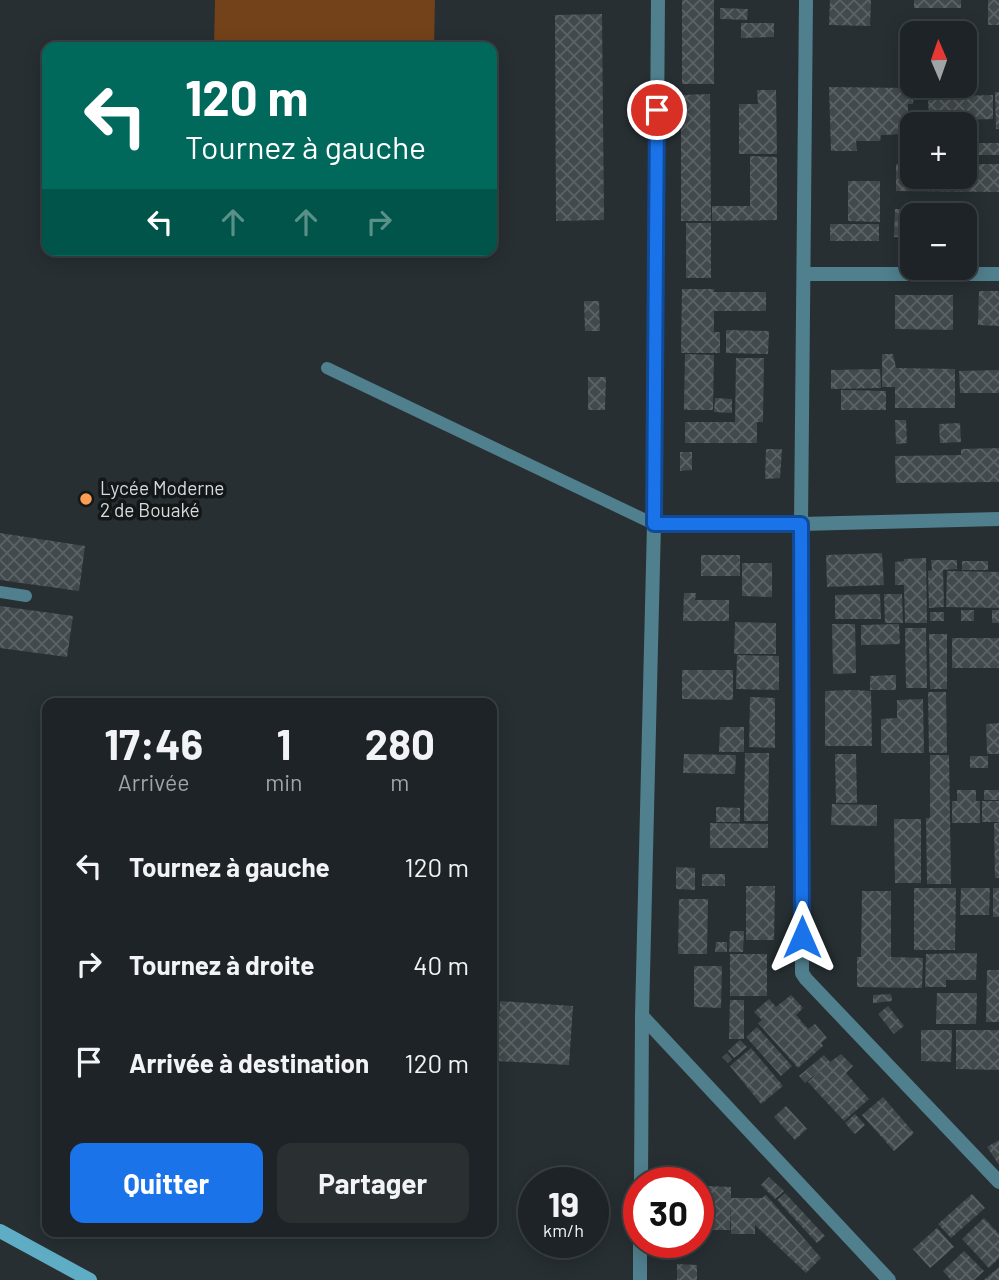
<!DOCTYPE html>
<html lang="fr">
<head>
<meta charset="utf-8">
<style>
	:root { --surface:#1d2326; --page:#2a2f32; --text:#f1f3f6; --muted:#a0a4a7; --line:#3b4043; --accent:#1a73e8 }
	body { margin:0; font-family:Barlow,sans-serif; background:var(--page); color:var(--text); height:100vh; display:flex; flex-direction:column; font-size:26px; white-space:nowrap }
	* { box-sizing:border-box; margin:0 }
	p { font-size:23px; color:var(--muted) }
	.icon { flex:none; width:38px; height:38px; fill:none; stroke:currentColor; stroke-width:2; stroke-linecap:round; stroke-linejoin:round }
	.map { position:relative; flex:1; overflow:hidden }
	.panel { position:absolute; left:42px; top:698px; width:455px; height:539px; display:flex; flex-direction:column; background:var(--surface); border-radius:14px; box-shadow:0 4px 18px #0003,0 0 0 2px var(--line) }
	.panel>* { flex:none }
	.banner { position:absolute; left:42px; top:42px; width:455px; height:214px; border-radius:14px; box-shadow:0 4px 18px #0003,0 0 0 2px var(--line); background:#00695c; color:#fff; overflow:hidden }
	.needle { width:46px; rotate:358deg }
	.tools { position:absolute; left:900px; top:21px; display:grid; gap:14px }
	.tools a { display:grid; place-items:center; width:77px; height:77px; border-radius:14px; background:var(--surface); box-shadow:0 4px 18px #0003,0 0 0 2px var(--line); font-size:35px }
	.speed { position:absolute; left:518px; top:1167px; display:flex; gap:14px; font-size:35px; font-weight:700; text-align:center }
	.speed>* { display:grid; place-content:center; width:91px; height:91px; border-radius:50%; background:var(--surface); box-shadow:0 4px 18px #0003,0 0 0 2px var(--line); line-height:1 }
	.speed small { font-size:18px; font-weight:400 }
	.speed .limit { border:10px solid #d22; background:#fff; color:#111 }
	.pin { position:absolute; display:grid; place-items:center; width:60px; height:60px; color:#fff; margin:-30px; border:4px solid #fff; border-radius:50%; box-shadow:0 2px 7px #0007 }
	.me { position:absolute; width:77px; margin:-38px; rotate:0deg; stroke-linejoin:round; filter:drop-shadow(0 0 5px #0008) }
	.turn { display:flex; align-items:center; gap:24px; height:147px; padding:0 28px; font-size:32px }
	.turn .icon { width:91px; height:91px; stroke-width:2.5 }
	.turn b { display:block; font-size:49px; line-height:60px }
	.lanes { display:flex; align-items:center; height:66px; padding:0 28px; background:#0003; justify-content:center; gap:35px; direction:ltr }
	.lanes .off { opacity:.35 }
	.eta { display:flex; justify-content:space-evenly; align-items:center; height:119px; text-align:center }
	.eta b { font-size:42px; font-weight:700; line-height:49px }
	.cta { display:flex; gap:14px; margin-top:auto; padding:14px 28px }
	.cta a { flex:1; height:80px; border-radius:14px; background:var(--accent); color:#fff; font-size:28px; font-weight:700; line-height:80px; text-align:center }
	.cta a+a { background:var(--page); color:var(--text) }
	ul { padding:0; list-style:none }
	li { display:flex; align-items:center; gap:21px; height:98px; padding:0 28px }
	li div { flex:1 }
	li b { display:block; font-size:26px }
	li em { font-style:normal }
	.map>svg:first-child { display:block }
</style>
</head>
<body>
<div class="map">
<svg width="999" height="1280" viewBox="0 0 999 1280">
	<defs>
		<pattern id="building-cross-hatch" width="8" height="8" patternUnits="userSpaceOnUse" patternTransform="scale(1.75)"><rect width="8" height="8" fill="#41494c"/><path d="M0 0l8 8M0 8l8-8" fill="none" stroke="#5c6365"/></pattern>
	</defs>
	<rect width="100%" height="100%" fill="#272f32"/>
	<polygon fill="#73421a" points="215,0 435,0 434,47 214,47"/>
	<g fill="url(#building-cross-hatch)">
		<rect x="682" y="0" width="32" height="84"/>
		<polygon points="830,0 871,0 870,26 829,25"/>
		<rect x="914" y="0" width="47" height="8"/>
		<rect x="988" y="0" width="11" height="25"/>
		<polygon points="720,8 748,9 747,20 720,19"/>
		<polygon points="602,14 604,220 556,221 555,15"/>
		<polygon points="741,23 774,23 774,37 741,38"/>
		<polygon points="928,23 929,33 912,33 912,86 931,86 931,92 914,93 913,104 908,104 908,121 903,121 903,134 881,135 880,141 856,141 857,151 831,151 829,87 907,88 906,24"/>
		<polygon points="757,90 776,90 777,154 739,154 739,104 758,104"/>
		<polygon points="995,92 999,92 999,129 996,129"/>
		<polygon points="710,94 711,221 681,221 681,95"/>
		<polygon points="993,95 993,119 929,121 928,97"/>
		<rect x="964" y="143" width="35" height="12"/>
		<polygon points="750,156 777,157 777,220 712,221 712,206 750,206"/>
		<polygon points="896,164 912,164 912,177 964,177 964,164 999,164 999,192 896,191"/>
		<polygon points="848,181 880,181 880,222 848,221"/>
		<polygon points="895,209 960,209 960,215 912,215 912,237 894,237"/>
		<rect x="686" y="223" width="25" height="55"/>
		<rect x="830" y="224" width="49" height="17"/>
		<polygon points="682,289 714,289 714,292 766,292 766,311 714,311 714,332 720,332 720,353 681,353"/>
		<polygon points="979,291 999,291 999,326 978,325"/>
		<polygon points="895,295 953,295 953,330 895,329"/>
		<polygon points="584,301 599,301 600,331 585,331"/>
		<polygon points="726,330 769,331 768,354 726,353"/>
		<polygon points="685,354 714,355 713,410 684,410"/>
		<polygon points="882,354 893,354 896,368 955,369 955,408 895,408 895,387 882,387"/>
		<polygon points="736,358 764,358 763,422 757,422 757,443 685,443 685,422 735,422"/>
		<polygon points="880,369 881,388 831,389 831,370"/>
		<polygon points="999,370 999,393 960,393 959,371"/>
		<polygon points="588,377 606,377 605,410 588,410"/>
		<polygon points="841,390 886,391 886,410 841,410"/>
		<polygon points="715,398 732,399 732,413 714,412"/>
		<polygon points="895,420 906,420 907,443 896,444"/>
		<polygon points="960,423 961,442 940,443 939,424"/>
		<polygon points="999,448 999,482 896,483 895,456 961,455 961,449"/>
		<polygon points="766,449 782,449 780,478 765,479"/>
		<polygon points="680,452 692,452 692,470 680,471"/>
		<polygon points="0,533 85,546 79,591 0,580"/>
		<polygon points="882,553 884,585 827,587 826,555"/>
		<rect x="701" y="555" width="39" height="21"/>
		<polygon points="926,558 927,623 905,623 904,585 895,585 895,562 904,561 904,559"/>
		<polygon points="931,560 957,560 957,569 943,570 944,607 929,608 928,571 932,570"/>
		<rect x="962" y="561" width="26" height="9"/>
		<polygon points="742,563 772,563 772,597 742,596"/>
		<polygon points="947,571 999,572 999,608 946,607"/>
		<polygon points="684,593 696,593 695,600 729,600 729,621 683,621"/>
		<polygon points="880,594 881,619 835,619 835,595"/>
		<polygon points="884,594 902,594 903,623 885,623"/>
		<polygon points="0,606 73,616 67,657 0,648"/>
		<rect x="961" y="610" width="13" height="11"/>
		<rect x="992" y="610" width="7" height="13"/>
		<rect x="930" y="612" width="14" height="9"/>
		<polygon points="735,622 776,623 776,654 734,654"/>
		<polygon points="832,624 855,624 856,673 833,674"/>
		<polygon points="899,624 900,644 861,645 861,625"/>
		<polygon points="905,628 926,628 927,688 906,688"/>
		<polygon points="929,634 947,634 947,689 930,689"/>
		<rect x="952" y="638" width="47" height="30"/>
		<polygon points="737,655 779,656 779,690 736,689"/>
		<polygon points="682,670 733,670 733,700 682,699"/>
		<polygon points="896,675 896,690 870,690 870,676"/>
		<polygon points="852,690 871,691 872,746 825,746 825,691"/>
		<polygon points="928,692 946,692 947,753 929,753"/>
		<polygon points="750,697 775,698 775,748 749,747"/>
		<polygon points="923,699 924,753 881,753 881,719 897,718 897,700"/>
		<polygon points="999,723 999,754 987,754 986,724"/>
		<polygon points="720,727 744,727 744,752 719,752"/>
		<polygon points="745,753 769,753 768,821 744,821"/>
		<polygon points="684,754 736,755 735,774 683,773"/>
		<polygon points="835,754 856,754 857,803 836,803"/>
		<polygon points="930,755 949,755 951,884 927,884 926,818 930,818"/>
		<rect x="970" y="756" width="18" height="12"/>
		<polygon points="957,790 976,790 976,801 980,801 980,823 952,823 952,801 957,801"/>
		<rect x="984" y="790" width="15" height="10"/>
		<rect x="982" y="801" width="17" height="21"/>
		<polygon points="832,804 877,805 877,826 831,825"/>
		<polygon points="716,807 740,808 740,822 716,822"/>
		<polygon points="894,819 921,819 921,883 895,883"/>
		<polygon points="710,823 768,824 768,848 710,848"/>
		<polygon points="994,823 999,823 999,878 995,878"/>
		<polygon points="676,867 695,868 695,890 676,889"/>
		<rect x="702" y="874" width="23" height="12"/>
		<polygon points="746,886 775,886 774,940 746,940"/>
		<polygon points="914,888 956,888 955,950 914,950"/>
		<polygon points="961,888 990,888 989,915 960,915"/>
		<rect x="993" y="888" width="6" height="29"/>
		<polygon points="862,891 891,891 891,957 923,958 922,988 857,987 857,957 861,957"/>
		<polygon points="679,899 708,899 707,954 678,954"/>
		<polygon points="730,931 744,931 743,952 729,952"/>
		<polygon points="716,942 727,942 727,952 715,952"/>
		<polygon points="977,953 976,980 946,980 946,987 925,987 926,954"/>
		<rect x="730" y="954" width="37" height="42"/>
		<polygon points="694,966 722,966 721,1008 694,1007"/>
		<polygon points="987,970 999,970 999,1022 986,1022"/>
		<polygon points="937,993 977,993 976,1024 936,1024"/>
		<polygon points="891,994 892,1001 873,1003 873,995"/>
		<polygon points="791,995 803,1008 796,1015 808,1029 815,1024 827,1038 821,1043 823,1046 798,1068 758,1023 762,1020 754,1012 769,999 776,1007"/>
		<polygon points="730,1000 744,1000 744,1039 729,1039"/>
		<polygon points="500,1001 573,1006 569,1065 497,1061"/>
		<polygon points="888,1006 904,1026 894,1034 878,1014"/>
		<polygon points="757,1027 792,1066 781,1076 746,1037"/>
		<polygon points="921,1030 952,1030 951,1062 921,1061"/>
		<polygon points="956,1030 999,1030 999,1070 956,1069"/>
		<polygon points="740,1040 747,1047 734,1058 728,1051"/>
		<polygon points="751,1048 783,1086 761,1104 730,1066"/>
		<polygon points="727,1053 732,1059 728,1063 722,1057"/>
		<polygon points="841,1054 853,1066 846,1073 869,1099 844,1121 808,1082 824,1067 805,1083 799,1076 824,1055 830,1062"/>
		<polygon points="883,1097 914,1133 894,1151 862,1115"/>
		<polygon points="786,1106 807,1129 795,1140 774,1117"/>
		<polygon points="855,1114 865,1125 855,1134 845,1123"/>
		<polygon points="999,1140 999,1165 987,1147"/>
		<polygon points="769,1177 784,1191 775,1199 761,1185"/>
		<polygon points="707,1186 731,1187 731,1198 762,1198 766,1195 821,1258 806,1273 755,1225 755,1234 731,1234 731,1204 730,1230 706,1230 705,1216 698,1216 698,1195 706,1196"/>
		<polygon points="785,1193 825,1236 817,1243 777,1200"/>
		<polygon points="972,1194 985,1208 951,1238 938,1224"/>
		<polygon points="984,1218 999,1234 999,1258 989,1268 962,1239"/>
		<polygon points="937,1228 954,1247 930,1268 913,1249"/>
		<polygon points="964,1251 984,1271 974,1280 951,1280 943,1271"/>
		<polygon points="677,1264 697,1265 697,1280 677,1280"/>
		<polygon points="999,1267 999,1280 984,1280"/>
	</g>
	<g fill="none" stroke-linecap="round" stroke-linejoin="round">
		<g stroke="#507f8d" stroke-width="12">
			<polyline points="327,368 654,524"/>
			<polyline points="0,592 26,596"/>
		</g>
		<g stroke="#507f8d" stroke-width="14">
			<polyline points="806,0 801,524 802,973 806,979 999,1182"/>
			<polyline points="804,274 999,274"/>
			<polyline points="654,524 801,524 999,519"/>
			<polyline points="642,1016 889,1280"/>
		</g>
		<g stroke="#507f8d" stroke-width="14">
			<polyline points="641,1183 642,1016 654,524 658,0"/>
			<polyline points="640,1280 640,1242"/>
		</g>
		<polyline stroke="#5fadc4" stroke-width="14" points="0,1231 90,1280"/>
	</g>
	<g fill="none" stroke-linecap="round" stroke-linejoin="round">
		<g stroke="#114b97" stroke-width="18">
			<polyline id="route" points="657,110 654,524 801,524 802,937"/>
		</g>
		<use href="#route" stroke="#1a73e8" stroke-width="12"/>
	</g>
	<circle fill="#fc9d54" stroke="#131718" stroke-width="2.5" cx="86" cy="499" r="7"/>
	<g text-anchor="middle" stroke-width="7" stroke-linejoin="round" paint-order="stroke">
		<g font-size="19" fill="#d6dbdd" stroke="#131718" text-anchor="start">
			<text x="100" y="495">Lycée Moderne<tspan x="100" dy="22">2 de Bouaké</tspan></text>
		</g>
	</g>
</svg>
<div class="tools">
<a><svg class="needle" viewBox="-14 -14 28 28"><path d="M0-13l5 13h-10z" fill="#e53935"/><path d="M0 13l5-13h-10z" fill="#a0a4a7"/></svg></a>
<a>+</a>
<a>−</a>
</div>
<div class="speed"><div>19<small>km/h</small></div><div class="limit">30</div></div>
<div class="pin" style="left:657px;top:110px;background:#d93025"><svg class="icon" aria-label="arrive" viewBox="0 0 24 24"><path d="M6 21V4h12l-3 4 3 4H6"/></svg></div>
<svg class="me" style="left:802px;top:937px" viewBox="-20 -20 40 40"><path d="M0-17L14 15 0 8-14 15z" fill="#1a73e8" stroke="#fff" stroke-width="4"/></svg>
<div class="banner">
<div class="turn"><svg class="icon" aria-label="left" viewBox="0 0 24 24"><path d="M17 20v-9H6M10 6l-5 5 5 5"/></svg><div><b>120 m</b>Tournez à gauche</div></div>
<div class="lanes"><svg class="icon" aria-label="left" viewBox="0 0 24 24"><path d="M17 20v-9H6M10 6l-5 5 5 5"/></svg><svg class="icon off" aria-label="ahead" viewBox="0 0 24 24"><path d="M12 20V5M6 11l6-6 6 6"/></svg><svg class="icon off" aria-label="ahead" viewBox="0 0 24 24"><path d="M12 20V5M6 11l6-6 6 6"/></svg><svg class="icon off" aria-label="right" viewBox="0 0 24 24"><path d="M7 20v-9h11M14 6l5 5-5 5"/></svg></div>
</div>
<section class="panel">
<div class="eta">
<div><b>17:46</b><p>Arrivée</p></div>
<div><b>1</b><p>min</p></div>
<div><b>280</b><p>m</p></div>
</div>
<ul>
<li><svg class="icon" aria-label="left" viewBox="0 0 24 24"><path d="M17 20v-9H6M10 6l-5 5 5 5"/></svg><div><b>Tournez à gauche</b></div><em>120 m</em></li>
<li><svg class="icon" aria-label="right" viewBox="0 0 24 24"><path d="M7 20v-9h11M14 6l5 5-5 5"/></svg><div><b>Tournez à droite</b></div><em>40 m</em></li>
<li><svg class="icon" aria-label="arrive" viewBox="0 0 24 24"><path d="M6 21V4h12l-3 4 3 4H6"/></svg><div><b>Arrivée à destination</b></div><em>120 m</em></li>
</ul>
<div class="cta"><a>Quitter</a><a>Partager</a></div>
</section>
</div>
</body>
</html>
